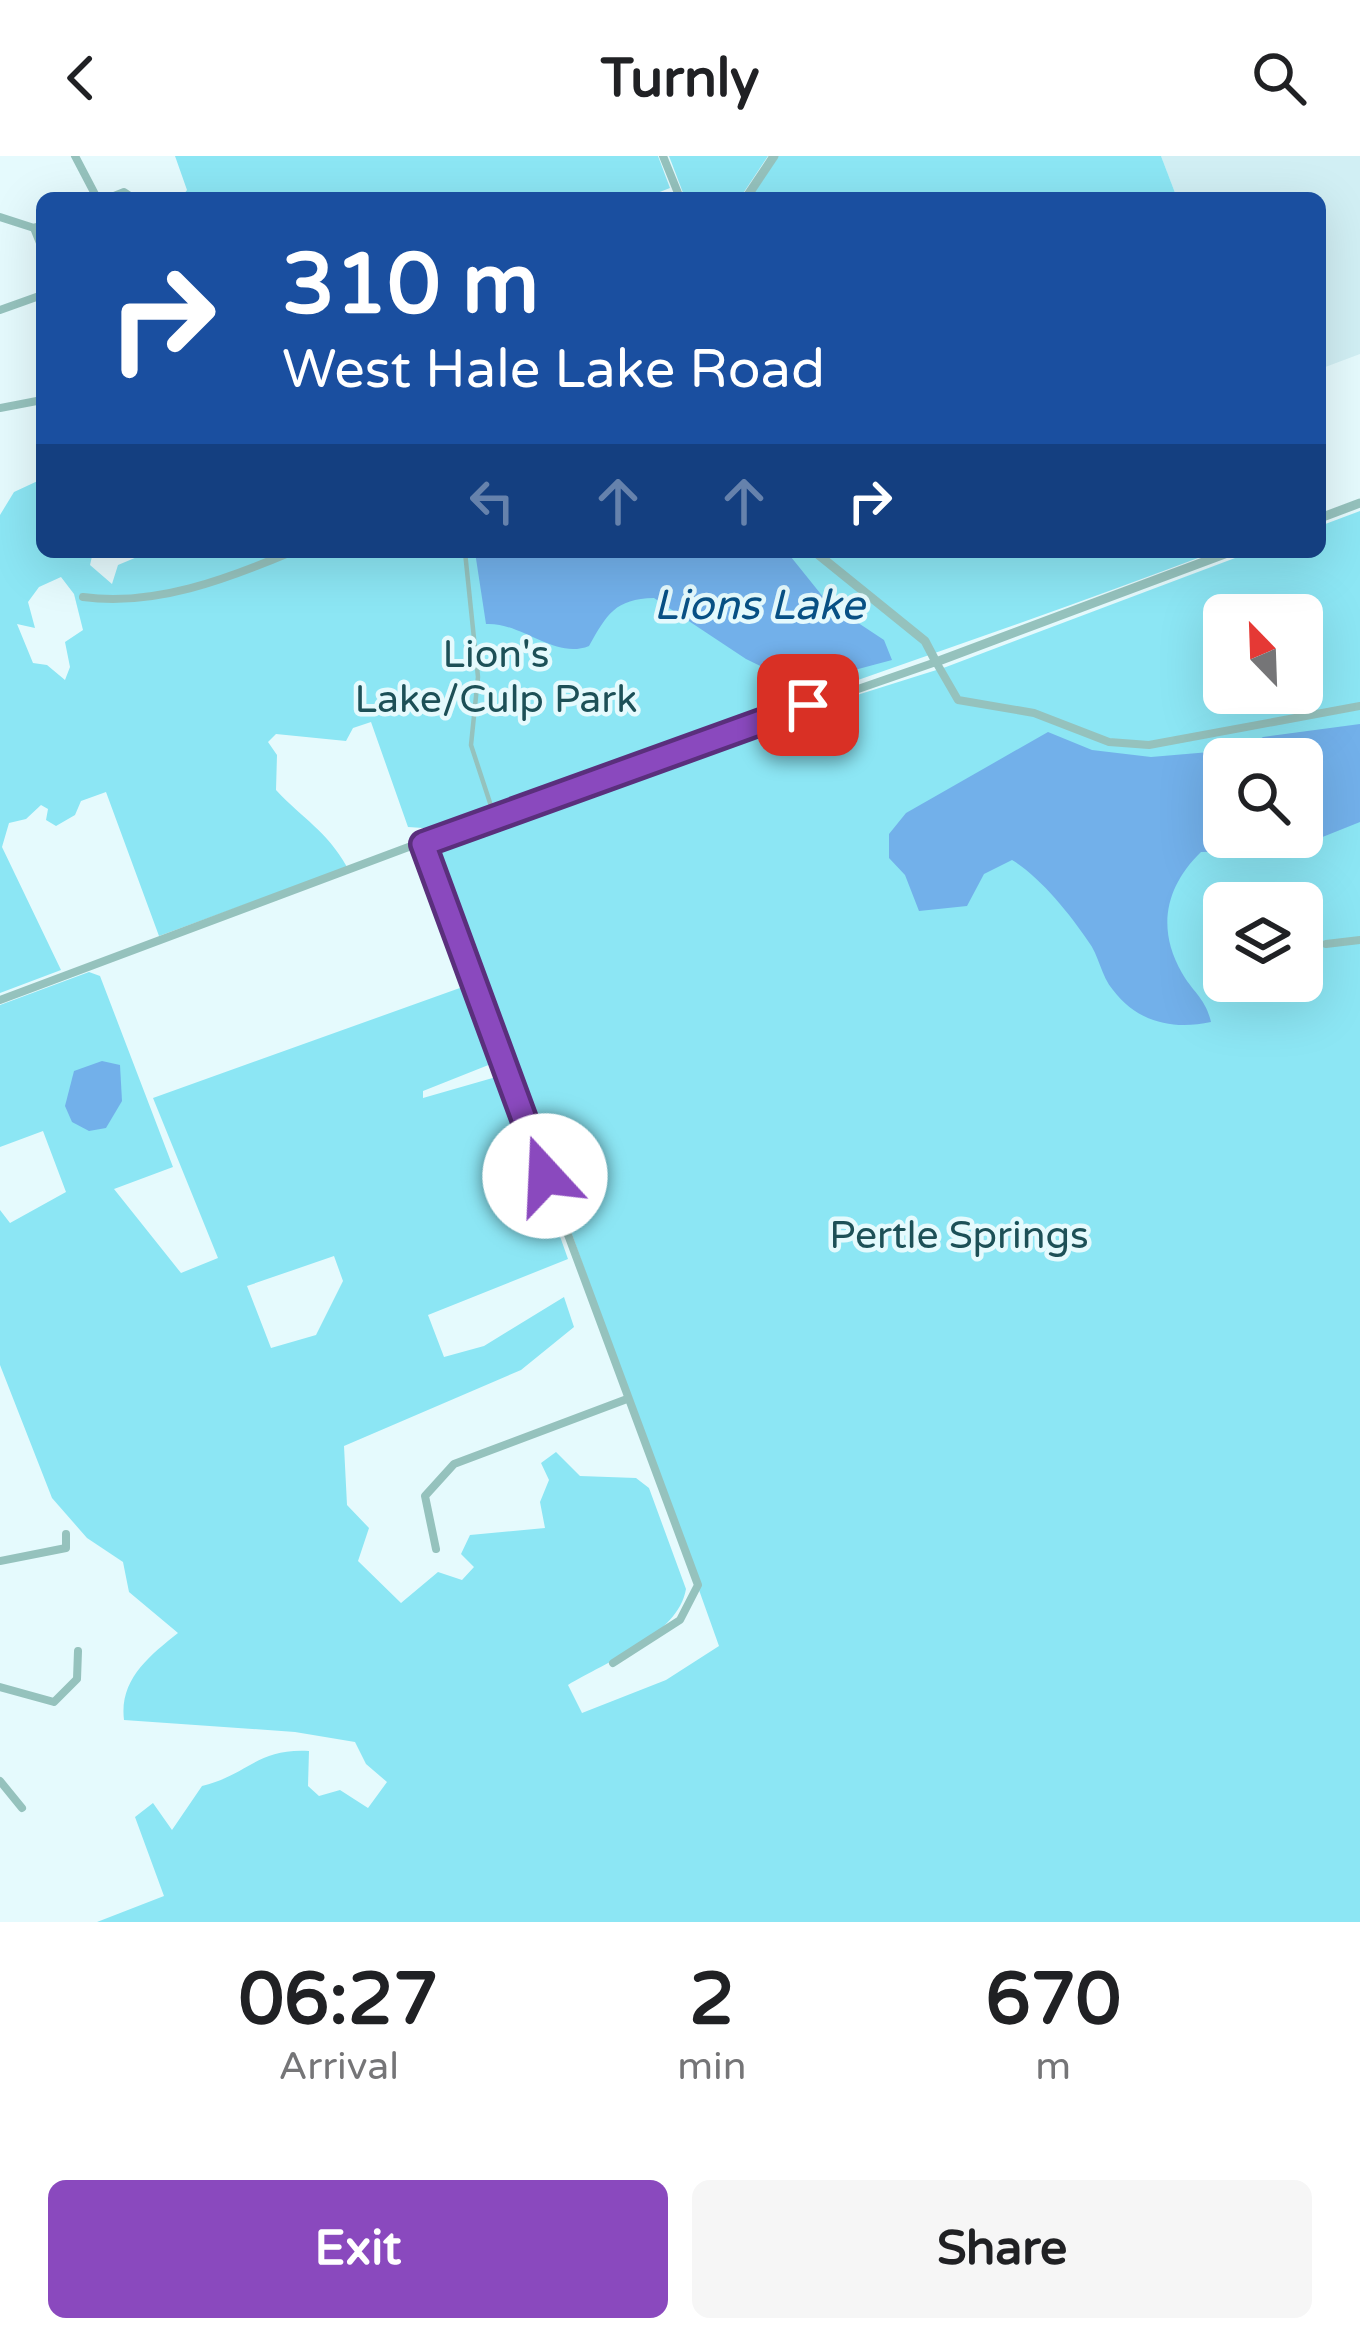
<!DOCTYPE html>
<html lang="en">
<head>
<meta charset="utf-8">
<style>
	:root { --surface:#fff; --page:#f6f6f6; --text:#202124; --muted:#757577; --accent:#8a49be }
	body { margin:0; font-family:"Varela Round",sans-serif; background:var(--page); color:var(--text); height:100vh; display:flex; flex-direction:column; font-size:45px; white-space:nowrap }
	* { box-sizing:border-box; margin:0 }
	p { font-size:39px; color:var(--muted) }
	.icon { flex:none; width:66px; height:66px; fill:none; stroke:currentColor; stroke-width:2; stroke-linecap:round; stroke-linejoin:round }
	.map { position:relative; height:1766px; overflow:hidden }
	.details { display:flex; flex-direction:column; background:var(--surface); flex:1 }
	.details>* { flex:none }
	.banner { position:absolute; left:36px; top:36px; width:1290px; height:366px; border-radius:18px; box-shadow:0 12px 48px #0002; background:#1a4fa0; color:#fff; overflow:hidden }
	.needle { width:78px; rotate:337deg }
	.tools { position:absolute; left:1203px; top:438px; display:grid; gap:24px }
	.tools a { display:grid; place-items:center; width:120px; height:120px; border-radius:18px; background:var(--surface); box-shadow:0 12px 48px #0002; font-size:60px }
	.pin { position:absolute; display:grid; place-items:center; width:102px; height:102px; color:#fff; margin:-51px; border-radius:24px; box-shadow:0 6px 18px #0006 }
	.me { position:absolute; width:132px; margin:-66px; rotate:340deg; stroke-linejoin:round; filter:drop-shadow(0 0 9px #0008) }
	.turn { display:flex; align-items:center; gap:42px; height:252px; padding:0 48px; font-size:54px }
	.turn .icon { width:156px; height:156px; stroke-width:2.5 }
	.turn b { display:block; font-size:84px; line-height:102px }
	.lanes { display:flex; align-items:center; height:114px; padding:0 48px; background:#0003; justify-content:center; gap:60px; direction:ltr }
	.lanes .off { opacity:.35 }
	.eta { display:flex; justify-content:space-evenly; align-items:center; height:204px; text-align:center }
	.eta b { font-size:72px; font-weight:700; line-height:84px }
	.action { display:flex; gap:24px; margin-top:auto; padding:24px 48px }
	.action a { flex:1; height:138px; border-radius:18px; background:var(--accent); color:#fff; font-size:48px; font-weight:700; line-height:138px; text-align:center }
	.action a+a { background:var(--page); color:var(--text) }
	header { display:flex; justify-content:space-between; align-items:center; height:156px; padding:0 48px; background:var(--surface); font-size:54px; font-weight:700 }
	.map>svg:first-child { display:block }
</style>
</head>
<body>
<header><svg class="icon" aria-label="back" viewBox="0 0 24 24"><path d="M15 5l-7 7 7 7"/></svg>Turnly<svg class="icon" aria-label="search" viewBox="0 0 24 24"><circle cx="10" cy="10" r="6"/><path d="M15 15l6 6"/></svg></header>
<div class="map">
<svg width="1360" height="1766" viewBox="0 0 1360 1766">
	<rect width="100%" height="100%" fill="#e5fafd"/>
	<polygon fill="#d1eff4" points="1161,0 1360,0 1360,198 1320,213 1320,42 1177,42"/>
	<g fill="#8ce6f4" fill-rule="evenodd">
		<polygon points="175,0 658,0 670,32 644,42 181,42 187,34"/>
		<polygon points="669,0 768,0 740,42 685,42"/>
		<polygon points="774,0 1161,0 1177,42 746,42"/>
		<path d="M 42,323 L 42,396 L 93,396 L 90,409 L 112,428 L 118,409 L 149,396 L 1214,396 C 953,495 687,579 427,680 L 423,672 L 408,671 L 371,566 L 353,572 L 346,585 L 276,578 L 268,586 L 277,599 L 276,634 C 304,664 326,674 347,711 L 159,780 L 106,636 L 81,645 L 75,659 L 56,670 L 46,664 L 48,653 L 41,649 L 26,663 L 9,667 L 2,691 L 61,814 L 0,837 L 0,359 L 14,336 ZM 61,421 L 74,438 L 83,474 L 65,486 L 70,511 L 65,524 L 47,509 L 33,507 L 17,468 L 35,472 L 28,446 L 39,431 Z"/>
		<path d="M 1360,355 L 1360,1766 L 97,1766 L 164,1740 L 135,1661 L 153,1647 L 172,1674 L 202,1630 C 248,1619 257,1592 309,1595 L 308,1630 L 319,1640 L 340,1634 L 368,1652 L 387,1626 L 366,1608 L 355,1586 L 295,1576 L 124,1564 C 119,1524 149,1500 178,1477 L 129,1436 L 123,1406 L 87,1382 L 52,1342 L 0,1209 L 0,1054 L 10,1067 L 66,1036 L 43,975 L 0,991 L 0,849 L 89,816 L 100,820 L 173,1011 L 114,1033 L 181,1117 L 218,1102 L 153,942 L 471,828 L 496,906 L 423,935 L 423,942 L 503,919 L 568,1103 L 428,1159 L 444,1201 L 484,1190 L 564,1141 L 574,1171 L 521,1214 L 344,1290 L 347,1349 L 369,1372 L 358,1405 L 401,1447 L 438,1416 L 462,1424 L 474,1411 L 461,1398 L 470,1379 L 545,1372 L 540,1346 L 549,1324 L 541,1307 L 556,1296 L 580,1320 L 636,1322 L 649,1332 L 686,1433 C 678,1480 605,1506 568,1529 L 582,1557 L 666,1524 L 719,1490 L 433,689 L 803,556 L 946,511 L 1251,396 L 1320,396 L 1320,370 ZM 1224,459 L 1302,459 L 1302,537 L 1224,537 ZM 1224,603 L 1302,603 L 1302,681 L 1224,681 ZM 1224,747 L 1302,747 L 1302,825 L 1224,825 ZM 334,1100 L 343,1125 L 316,1179 L 271,1192 L 247,1130 Z"/>
	</g>
	<g fill="#72b0ea" fill-rule="evenodd">
		<path d="M 475,396 L 787,396 L 828,447 L 884,484 L 892,504 L 847,516 L 833,528 L 804,531 L 746,503 L 654,442 C 615,443 607,458 589,490 C 555,504 522,466 486,468 Z"/>
		<path d="M 1360,568 L 1360,666 L 1290,694 L 1201,696 C 1166,730 1156,772 1182,817 C 1192,835 1206,843 1211,866 C 1174,874 1138,867 1113,834 C 1101,820 1099,799 1088,785 C 1070,758 1039,720 1012,704 L 984,718 L 967,750 L 919,755 L 905,719 L 889,702 L 889,678 L 906,657 L 1048,576 L 1092,594 L 1151,601 L 1245,593 L 1263,581 ZM 1224,603 L 1302,603 L 1302,681 L 1224,681 Z"/>
		<polygon points="102,905 120,909 122,945 106,972 89,975 72,966 65,950 74,915"/>
	</g>
	<g fill="none" stroke-linecap="round" stroke-linejoin="round">
		<polyline stroke="#95c2bd" stroke-width="4.5" points="465,396 478,521 471,589 494,659"/>
		<g stroke="#95c2bd" stroke-width="8">
			<polyline points="75,0 97,42"/>
			<polyline points="663,0 680,42"/>
			<polyline points="109,42 124,36 133,42"/>
			<polyline points="0,61 34,72 42,69"/>
			<polyline points="34,72 42,92"/>
			<polyline points="0,154 42,139"/>
			<polyline points="0,252 42,244"/>
			<path d="M 83,441 C 154,451 227,423 291,396"/>
			<polyline points="423,688 698,1429 680,1464 613,1507"/>
			<polyline points="1326,788 1360,784"/>
			<polyline points="0,844 494,659 936,506 958,544 1034,557 1109,586 1149,589 1360,550"/>
			<polyline points="436,1393 425,1340 454,1308 627,1243"/>
			<polyline points="0,1405 66,1392 66,1378"/>
			<polyline points="0,1531 54,1546 77,1523 78,1495"/>
			<polyline points="0,1625 22,1652"/>
		</g>
		<g stroke="#95c2bd" stroke-width="9">
			<polyline points="746,42 774,0"/>
			<polyline points="1320,362 1360,347"/>
			<polyline points="815,396 925,485 936,506 1230,396"/>
		</g>
	</g>
	<g fill="none" stroke-linecap="round" stroke-linejoin="round">
		<g stroke="#5a2f7c" stroke-width="30">
			<polyline id="route" points="545,1020 423,688 808,549"/>
		</g>
		<use href="#route" stroke="#8a49be" stroke-width="21"/>
	</g>
	<g text-anchor="middle" stroke-width="9" stroke-linejoin="round" paint-order="stroke">
		<g font-size="39" fill="#1d5057" stroke="#e5fafd">
			<text x="496" y="511">Lion's<tspan x="496" dy="45">Lake/Culp Park</tspan></text>
			<text x="959" y="1092">Pertle Springs</text>
		</g>
		<g font-size="42" font-style="italic" fill="#085185" stroke="#e5fafd">
			<text x="759" y="463">Lions Lake</text>
		</g>
	</g>
</svg>
<div class="tools">
<a><svg class="needle" viewBox="-14 -14 28 28"><path d="M0-13l5 13h-10z" fill="#e53935"/><path d="M0 13l5-13h-10z" fill="#757577"/></svg></a>
<a><svg class="icon" aria-label="search" viewBox="0 0 24 24"><circle cx="10" cy="10" r="6"/><path d="M15 15l6 6"/></svg></a>
<a><svg class="icon" aria-label="layers" viewBox="0 0 24 24"><path d="M12 4l9 5-9 5-9-5zM3 14l9 5 9-5"/></svg></a>
</div>
<div class="pin" style="left:808px;top:549px;background:#d93025"><svg class="icon" aria-label="arrive" viewBox="0 0 24 24"><path d="M6 21V4h12l-3 4 3 4H6"/></svg></div>
<svg class="me" style="left:545px;top:1020px" viewBox="-20 -20 40 40"><circle r="19" fill="#fff"/><path d="M0-13L10 11 0 6-10 11z" fill="#8a49be"/></svg>
<div class="banner">
<div class="turn"><svg class="icon" aria-label="right" viewBox="0 0 24 24"><path d="M7 20v-9h11M14 6l5 5-5 5"/></svg><div><b>310 m</b>West Hale Lake Road</div></div>
<div class="lanes"><svg class="icon off" aria-label="left" viewBox="0 0 24 24"><path d="M17 20v-9H6M10 6l-5 5 5 5"/></svg><svg class="icon off" aria-label="ahead" viewBox="0 0 24 24"><path d="M12 20V5M6 11l6-6 6 6"/></svg><svg class="icon off" aria-label="ahead" viewBox="0 0 24 24"><path d="M12 20V5M6 11l6-6 6 6"/></svg><svg class="icon" aria-label="right" viewBox="0 0 24 24"><path d="M7 20v-9h11M14 6l5 5-5 5"/></svg></div>
</div>
</div>
<section class="details">
<div class="eta">
<div><b>06:27</b><p>Arrival</p></div>
<div><b>2</b><p>min</p></div>
<div><b>670</b><p>m</p></div>
</div>
<div class="action"><a>Exit</a><a>Share</a></div>
</section>
</body>
</html>
